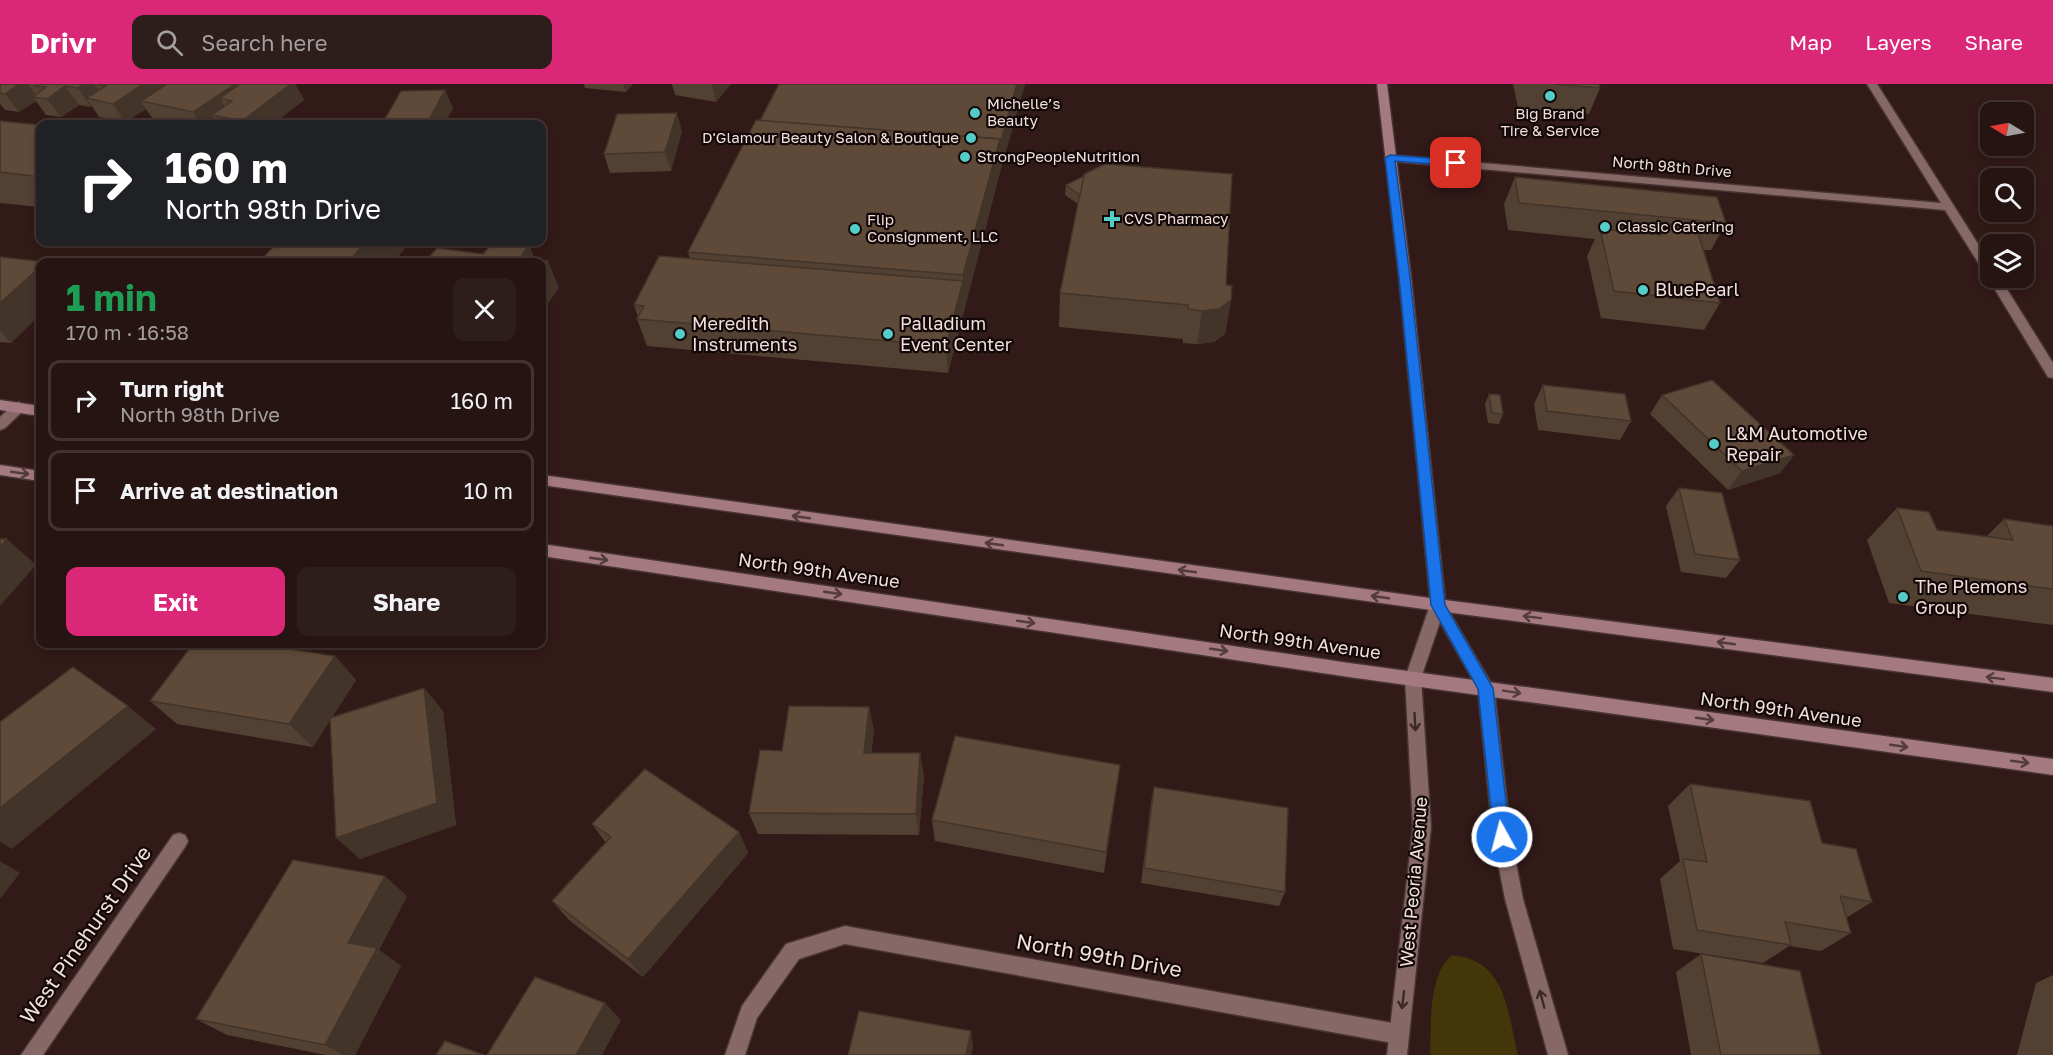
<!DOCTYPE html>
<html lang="en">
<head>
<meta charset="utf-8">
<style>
	:root { --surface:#251412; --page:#2d1d1b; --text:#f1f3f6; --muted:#a39e9f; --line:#423332; --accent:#db2777 }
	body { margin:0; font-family:"Golos Text",sans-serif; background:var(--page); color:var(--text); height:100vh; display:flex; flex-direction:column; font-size:22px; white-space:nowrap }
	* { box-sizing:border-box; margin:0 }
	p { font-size:20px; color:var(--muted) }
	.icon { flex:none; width:33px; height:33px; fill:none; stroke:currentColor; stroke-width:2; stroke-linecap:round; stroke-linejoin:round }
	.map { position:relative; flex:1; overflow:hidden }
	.panel { position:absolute; left:36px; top:174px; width:510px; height:390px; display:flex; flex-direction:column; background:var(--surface); border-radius:12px; box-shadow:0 3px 9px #0003,0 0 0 2px var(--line) }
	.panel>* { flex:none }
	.hud { position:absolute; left:36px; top:36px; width:510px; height:126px; border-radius:12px; box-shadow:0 3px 9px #0003,0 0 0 2px var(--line); background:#202124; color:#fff; overflow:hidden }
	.needle { width:39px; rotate:280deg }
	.tools { position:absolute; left:1980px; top:18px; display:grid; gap:12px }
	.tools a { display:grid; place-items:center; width:54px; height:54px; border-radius:12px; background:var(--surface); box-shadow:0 3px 9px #0003,0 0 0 2px var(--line); font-size:30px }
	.pin { position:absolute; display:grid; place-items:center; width:51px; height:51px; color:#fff; margin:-26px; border-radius:12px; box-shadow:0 3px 9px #0006 }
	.me { position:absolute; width:66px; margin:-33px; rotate:353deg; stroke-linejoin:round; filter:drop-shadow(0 0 4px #0008) }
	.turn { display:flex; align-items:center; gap:21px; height:126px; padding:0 30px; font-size:27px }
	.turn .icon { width:78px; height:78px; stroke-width:2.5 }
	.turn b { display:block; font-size:42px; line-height:51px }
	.round { display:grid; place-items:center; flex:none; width:63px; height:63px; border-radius:12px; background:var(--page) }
	.head { display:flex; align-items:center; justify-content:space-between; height:102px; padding:0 30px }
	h1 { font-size:36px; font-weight:700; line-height:45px; color:#1e9e55 }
	.action { display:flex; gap:12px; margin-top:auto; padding:12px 30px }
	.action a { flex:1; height:69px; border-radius:12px; background:var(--accent); color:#fff; font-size:24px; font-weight:700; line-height:69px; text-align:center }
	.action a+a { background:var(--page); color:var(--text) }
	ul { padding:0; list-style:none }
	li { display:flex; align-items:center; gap:18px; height:81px; margin:0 12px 9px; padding:0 18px; border:3px solid var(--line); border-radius:12px }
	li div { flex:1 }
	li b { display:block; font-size:22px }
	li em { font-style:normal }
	header { display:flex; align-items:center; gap:36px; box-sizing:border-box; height:84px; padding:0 30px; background:var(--accent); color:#fff }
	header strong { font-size:28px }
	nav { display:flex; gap:33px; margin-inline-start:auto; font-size:21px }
	.search { width:420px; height:54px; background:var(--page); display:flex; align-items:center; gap:15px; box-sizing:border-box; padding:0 21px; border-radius:12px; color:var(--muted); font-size:22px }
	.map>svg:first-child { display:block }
</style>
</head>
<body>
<header>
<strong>Drivr</strong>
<div class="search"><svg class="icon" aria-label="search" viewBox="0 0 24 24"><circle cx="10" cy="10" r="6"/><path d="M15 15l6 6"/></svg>Search here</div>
<nav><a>Map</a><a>Layers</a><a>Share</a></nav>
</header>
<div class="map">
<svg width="2053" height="971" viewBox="0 0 2053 971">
	<rect width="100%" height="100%" fill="#311a18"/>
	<path fill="#433608" d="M 1452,871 C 1507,876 1507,927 1518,971 L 1430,971 C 1432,939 1427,893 1452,871 Z"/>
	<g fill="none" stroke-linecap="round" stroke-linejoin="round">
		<g stroke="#483434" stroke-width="3">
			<g id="minor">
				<polygon points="1867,0 1877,0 1990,179 1990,194 2000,194 2053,279 2053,294 2048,293 1988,194 1990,192 1986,191 1945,126 1390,77 1385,74 1390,71 1941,119"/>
				<polygon points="19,318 26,323 24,326 5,344 0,346 0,333 14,320"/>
				<polygon points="179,749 185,751 188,757 185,763 43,971 21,971 173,751"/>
				<polygon points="845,842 1398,940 1405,943 1408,950 1405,957 1398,960 845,860 799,875 757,934 745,971 725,971 742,922 786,860"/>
			</g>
		</g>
		<g stroke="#483434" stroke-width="3">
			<polygon id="tertiary" points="1438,515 1443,517 1494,604 1511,753 1523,815 1568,971 1548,971 1505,815 1493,753 1478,605 1440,538 1421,594 1431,743 1407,971 1387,971 1413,743 1405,594 1430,521 1433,517"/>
		</g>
		<g stroke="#483434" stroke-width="3">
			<g id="secondary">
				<polygon points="1377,0 1387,0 1411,193 1445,516 2053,594 2053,608 1438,527 542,401 542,391 1430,514 1399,193"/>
				<polygon points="0,316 40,322 40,332 0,326"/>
				<polygon points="0,381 40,387 40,397 0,391"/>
				<polygon points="542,460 1349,579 2053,675 2053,691 1349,593 542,472"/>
			</g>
		</g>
		<use href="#minor" fill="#866966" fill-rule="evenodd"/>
		<use href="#tertiary" fill="#866966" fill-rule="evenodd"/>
		<use href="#secondary" fill="#a47981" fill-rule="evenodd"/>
	</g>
	<g fill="#524032">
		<polygon points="0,0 295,0 304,16 273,40 217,40 216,39 214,40 176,40 153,35 146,25 125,38 99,33 92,22 91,23 79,21 61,33 46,31 36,17 19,28 5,26 0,20"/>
		<polygon points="584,0 633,0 626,8 585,4"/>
		<polygon points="672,0 731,0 716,18 675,11"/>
		<polygon points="779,0 1025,0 1000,88 948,289 647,262 637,235 638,233 634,221 690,175 688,168"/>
		<polygon points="1513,0 1599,0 1600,4 1589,30 1518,24"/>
		<polygon points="445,6 453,24 444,40 382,40"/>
		<polygon points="0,37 40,41 40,123 0,119"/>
		<polygon points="682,47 671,87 610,89 604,70"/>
		<polygon points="1515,93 1726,139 1711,166 1704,166 1720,219 1704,246 1601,234 1587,172 1595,155 1508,146 1504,120"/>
		<polygon points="1066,101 1226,201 1231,216 1225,250 1214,258 1197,260 1183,259 1183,255 1059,243 1060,209 1078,120 1065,111"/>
		<polygon points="0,173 47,178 40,178 11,259 0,258"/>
		<polygon points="1543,301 1631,337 1620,356 1538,346 1534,320"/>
		<polygon points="1489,310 1503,330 1499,340 1488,339 1485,320"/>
		<polygon points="1662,311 1794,371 1780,389 1728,406 1650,330"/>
		<polygon points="1679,404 1740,476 1726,494 1681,488 1666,422"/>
		<polygon points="1897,424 1937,446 1986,453 2004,435 2053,442 2053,541 1889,519 1867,456"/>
		<polygon points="335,572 356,596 332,633 424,604 443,627 456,741 360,775 330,636 313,663 177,640 150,617"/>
		<polygon points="874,646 871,669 924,691 919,751 758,750 749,729 782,667"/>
		<polygon points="1120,681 1104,789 935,757 932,736"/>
		<polygon points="1690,700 1822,759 1872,818 1846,834 1851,849 1821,867 1789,862 1763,879 1673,865 1660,795 1680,777 1668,722"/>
		<polygon points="1154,703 1285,808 1279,822 1141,799 1151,718"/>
		<polygon points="592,740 739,748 748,769 643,893 569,836 552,817 606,759"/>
		<polygon points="407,812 379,866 401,882 355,971 326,971 227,951 196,935"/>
		<polygon points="1701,870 1821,971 1691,971 1676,888"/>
		<polygon points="2053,891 2053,971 2017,971 2036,899"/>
	</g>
	<g fill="#423429">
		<polygon points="19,0 28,0 37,13 33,13 36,17 19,28 5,10"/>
		<polygon points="84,0 94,0 104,14 86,14 92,22 91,23 78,4"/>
		<polygon points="143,0 184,0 141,17 146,25 125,38 113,20"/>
		<polygon points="235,0 256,0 232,17 220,14 229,30 212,31 216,39 214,40 201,40 193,28"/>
		<polygon points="291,0 295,0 304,16 273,40 244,40 242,37"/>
		<polygon points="623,0 633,0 626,8"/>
		<polygon points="712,0 731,0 716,18"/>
		<polygon points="1017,0 1025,0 1000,88 948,289 946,262 963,197 963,191 1000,55"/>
		<polygon points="65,2 79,21 61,33 47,15"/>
		<polygon points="445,6 453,24 444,40 429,40 428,38"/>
		<polygon points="677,29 682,47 671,87 665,68"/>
		<polygon points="366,158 410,158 394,178 348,178"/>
		<polygon points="529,161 536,178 520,174"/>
		<polygon points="548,177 559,204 542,228 542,185"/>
		<polygon points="40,183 40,231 11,259 0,247 0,219"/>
		<polygon points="1231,216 1225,250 1214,258 1197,260 1202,227"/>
		<polygon points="1794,371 1780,389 1728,406 1742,387"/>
		<polygon points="7,455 36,481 0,522 0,463"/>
		<polygon points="335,572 356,596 313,663 289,640"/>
		<polygon points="424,604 443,627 456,741 360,775 336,754"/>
		<polygon points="128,622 156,645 12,765 0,758 0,724"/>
		<polygon points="869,623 874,646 869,691 864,669"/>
		<polygon points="920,669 924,691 919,751 916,730"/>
		<polygon points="739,748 748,769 643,893 628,875"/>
		<polygon points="0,777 20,789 0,815"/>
		<polygon points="385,792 407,812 379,866 401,882 355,971 343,971 325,961 348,859"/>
		<polygon points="605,919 621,936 602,971 576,971"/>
		<polygon points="971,947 973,963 971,971 966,971"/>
	</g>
	<g fill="#5f4a3a" stroke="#423429" stroke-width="1.5">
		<polygon points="2,0 19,0 5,10 0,9 0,1"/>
		<polygon points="39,0 84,0 78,4 65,2 47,15 33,13 46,3 36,2"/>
		<polygon points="98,0 143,0 113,20 86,14 106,2"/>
		<polygon points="167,0 235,0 193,28 141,17"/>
		<polygon points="240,0 291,0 242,37 212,31 232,17 220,14"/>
		<polygon points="779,0 1017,0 1000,61 1000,55 760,37"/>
		<polygon points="1554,0 1599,0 1600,4"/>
		<polygon points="445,6 428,38 419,38 418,40 382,40 401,7"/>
		<polygon points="677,29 665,68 604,70 617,30"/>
		<polygon points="756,36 1000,55 963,191 688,168"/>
		<polygon points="0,37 40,41 40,93 0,88"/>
		<polygon points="1105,80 1232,90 1226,201 1232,202 1231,216 1219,225 1202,227 1188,225 1188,221 1060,209 1084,90"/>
		<polygon points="1084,92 1080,111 1066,101"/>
		<polygon points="1515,93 1717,113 1726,139 1519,119"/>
		<polygon points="1658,139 1696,143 1720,219 1614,207 1600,145 1661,151"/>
		<polygon points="278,158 366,158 348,178 259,178"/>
		<polygon points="493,158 529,161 520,174 548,177 542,185 542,178 425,178 437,164 483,170"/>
		<polygon points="659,172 963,197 946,262 637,235 644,222 634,221"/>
		<polygon points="0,173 46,178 40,178 40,183 0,219"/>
		<polygon points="1712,296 1794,371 1742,387 1662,311"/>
		<polygon points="1543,301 1625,310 1631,337 1547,327"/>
		<polygon points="1489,310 1500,311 1503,330 1492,329"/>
		<polygon points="1679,404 1722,409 1740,476 1695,470"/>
		<polygon points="1897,424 1929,428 1937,446 2013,456 2004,435 2053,442 2053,505 1921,487"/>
		<polygon points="0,455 7,455 0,463"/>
		<polygon points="193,560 256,560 335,572 289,640 150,617"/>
		<polygon points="73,583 128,622 0,724 0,638"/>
		<polygon points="424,604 437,719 336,754 330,634"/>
		<polygon points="789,622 869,623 864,669 920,669 916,730 749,729 760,666 782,667"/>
		<polygon points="955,652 1120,681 1106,768 932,736"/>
		<polygon points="645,685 739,748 628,875 552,817 611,753 592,740"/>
		<polygon points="1690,700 1810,717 1822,759 1856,765 1872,818 1840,812 1851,849 1785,838 1791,861 1697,846 1683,775 1707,778"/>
		<polygon points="1154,703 1288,724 1285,808 1144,784"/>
		<polygon points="293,776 385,792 348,859 377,864 325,961 196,935"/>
		<polygon points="1701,870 1800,887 1821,971 1721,971"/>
		<polygon points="535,893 605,919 576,971 487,971"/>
		<polygon points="859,927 971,947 966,971 848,971"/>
		<polygon points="445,957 484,971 436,971"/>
	</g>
	<defs><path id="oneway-shaft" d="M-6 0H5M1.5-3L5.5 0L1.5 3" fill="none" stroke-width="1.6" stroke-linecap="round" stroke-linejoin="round" transform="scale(1.5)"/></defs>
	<g stroke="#543b3e">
		<use href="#oneway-shaft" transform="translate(20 389) rotate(8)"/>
		<use href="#oneway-shaft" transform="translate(801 433) rotate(-172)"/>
		<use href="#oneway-shaft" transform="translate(994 460) rotate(-172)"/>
		<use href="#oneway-shaft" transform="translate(599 475) rotate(8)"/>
		<use href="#oneway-shaft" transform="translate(1187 487) rotate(-172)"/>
		<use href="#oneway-shaft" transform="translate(833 509) rotate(8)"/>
		<use href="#oneway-shaft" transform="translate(1380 513) rotate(-172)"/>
		<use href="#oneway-shaft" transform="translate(1532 533) rotate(-173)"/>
		<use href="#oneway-shaft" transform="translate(1026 538) rotate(8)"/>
		<use href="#oneway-shaft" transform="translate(1726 559) rotate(-172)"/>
		<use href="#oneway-shaft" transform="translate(1219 566) rotate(8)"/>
		<use href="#oneway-shaft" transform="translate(1995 594) rotate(-173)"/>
		<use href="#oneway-shaft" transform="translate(1512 608) rotate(9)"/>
		<use href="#oneway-shaft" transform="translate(1705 635) rotate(8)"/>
		<use href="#oneway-shaft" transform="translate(1899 662) rotate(8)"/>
		<use href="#oneway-shaft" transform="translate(2020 678) rotate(8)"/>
	</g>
	<g stroke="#3b2a28">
		<use href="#oneway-shaft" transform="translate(1415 638) rotate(87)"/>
		<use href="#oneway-shaft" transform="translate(1542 915) rotate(-105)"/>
		<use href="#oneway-shaft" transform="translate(1403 916) rotate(97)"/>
	</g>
	<polygon fill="#1a73e8" stroke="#114b97" stroke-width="1.5" points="1390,71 1456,76 1460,79 1456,82 1395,77 1410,193 1445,521 1493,604 1510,753 1508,758 1502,760 1497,758 1494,753 1478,605 1431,521 1399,193 1385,74"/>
	<g fill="#54cdc8" stroke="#120807" stroke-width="2">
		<circle cx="1550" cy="12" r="6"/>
		<circle cx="975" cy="29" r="6"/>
		<circle cx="971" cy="54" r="6"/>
		<circle cx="965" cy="73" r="6"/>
		<path d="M1109 126h6v6h6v6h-6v6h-6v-6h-6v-6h6z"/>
		<circle cx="1605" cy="143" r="6"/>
		<circle cx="855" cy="145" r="6"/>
		<circle cx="1643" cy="206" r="6"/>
		<circle cx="680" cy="250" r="6"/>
		<circle cx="888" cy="250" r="6"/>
		<circle cx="1714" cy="360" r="6"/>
		<circle cx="1903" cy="513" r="6"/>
	</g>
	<g text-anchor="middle" stroke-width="4.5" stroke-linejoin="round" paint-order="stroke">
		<g font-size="15" fill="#f0dfdd" stroke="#120807" text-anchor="start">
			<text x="987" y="25">Michelle’s<tspan x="987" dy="17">Beauty</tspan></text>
			<text x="1550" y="35" text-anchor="middle">Big Brand<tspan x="1550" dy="17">Tire &amp; Service</tspan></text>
			<text x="959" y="59" text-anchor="end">D'Glamour Beauty Salon &amp; Boutique</text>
			<text x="977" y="78">StrongPeopleNutrition</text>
			<text x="1124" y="140">CVS Pharmacy</text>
			<text x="867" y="141">Flip<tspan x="867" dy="17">Consignment, LLC</tspan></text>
			<text x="1617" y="148">Classic Catering</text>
		</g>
		<g font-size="15" fill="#f0dfdd" stroke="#120807">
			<text transform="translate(1672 83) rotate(5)" y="5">North 98th Drive</text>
		</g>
		<g font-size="18" fill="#f0dfdd" stroke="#120807" text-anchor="start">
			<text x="1655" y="212">BluePearl</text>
			<text x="692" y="246">Meredith<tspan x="692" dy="21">Instruments</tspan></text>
			<text x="900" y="246">Palladium<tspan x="900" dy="21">Event Center</tspan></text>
			<text x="1726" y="356">L&amp;M Automotive<tspan x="1726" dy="21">Repair</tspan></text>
			<text x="1915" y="509">The Plemons<tspan x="1915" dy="21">Group</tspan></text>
		</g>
		<g font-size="18" fill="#f0dfdd" stroke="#120807">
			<text transform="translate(819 487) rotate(8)" y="6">North 99th Avenue</text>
			<text transform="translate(1300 558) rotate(8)" y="6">North 99th Avenue</text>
			<text transform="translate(1781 626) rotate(8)" y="6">North 99th Avenue</text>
			<text transform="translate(1414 798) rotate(-85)" y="6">West Peoria Avenue</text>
		</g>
		<g font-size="21" fill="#f0dfdd" stroke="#120807">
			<text transform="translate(86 851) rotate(-55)" y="7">West Pinehurst Drive</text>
			<text transform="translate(1099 872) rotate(10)" y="7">North 99th Drive</text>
		</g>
	</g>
</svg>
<div class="tools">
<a><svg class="needle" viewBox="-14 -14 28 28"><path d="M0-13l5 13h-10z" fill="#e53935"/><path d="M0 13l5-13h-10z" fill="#a39e9f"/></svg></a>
<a><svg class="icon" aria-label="search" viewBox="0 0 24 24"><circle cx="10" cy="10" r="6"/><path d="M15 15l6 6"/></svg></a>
<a><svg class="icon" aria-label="layers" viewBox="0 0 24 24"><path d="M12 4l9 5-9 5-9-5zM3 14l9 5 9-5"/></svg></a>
</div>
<div class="pin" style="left:1456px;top:79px;background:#d93025"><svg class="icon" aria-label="arrive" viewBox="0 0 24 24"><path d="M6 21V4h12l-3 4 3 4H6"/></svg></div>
<svg class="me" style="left:1502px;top:753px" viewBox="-20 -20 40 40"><circle r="17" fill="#1a73e8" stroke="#fff" stroke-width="3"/><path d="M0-11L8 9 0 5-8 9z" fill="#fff"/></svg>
<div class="hud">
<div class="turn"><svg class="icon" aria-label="right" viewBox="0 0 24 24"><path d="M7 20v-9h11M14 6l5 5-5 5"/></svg><div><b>160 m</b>North 98th Drive</div></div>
</div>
<section class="panel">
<div class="head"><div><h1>1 min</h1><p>170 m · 16:58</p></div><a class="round"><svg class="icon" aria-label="close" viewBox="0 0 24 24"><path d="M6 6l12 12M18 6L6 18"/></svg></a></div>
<ul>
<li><svg class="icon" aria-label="right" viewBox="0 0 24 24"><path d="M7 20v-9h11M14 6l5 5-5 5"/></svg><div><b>Turn right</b><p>North 98th Drive</p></div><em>160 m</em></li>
<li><svg class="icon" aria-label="arrive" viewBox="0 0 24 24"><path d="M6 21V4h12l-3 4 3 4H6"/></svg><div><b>Arrive at destination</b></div><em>10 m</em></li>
</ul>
<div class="action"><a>Exit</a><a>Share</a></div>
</section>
</div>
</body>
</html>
